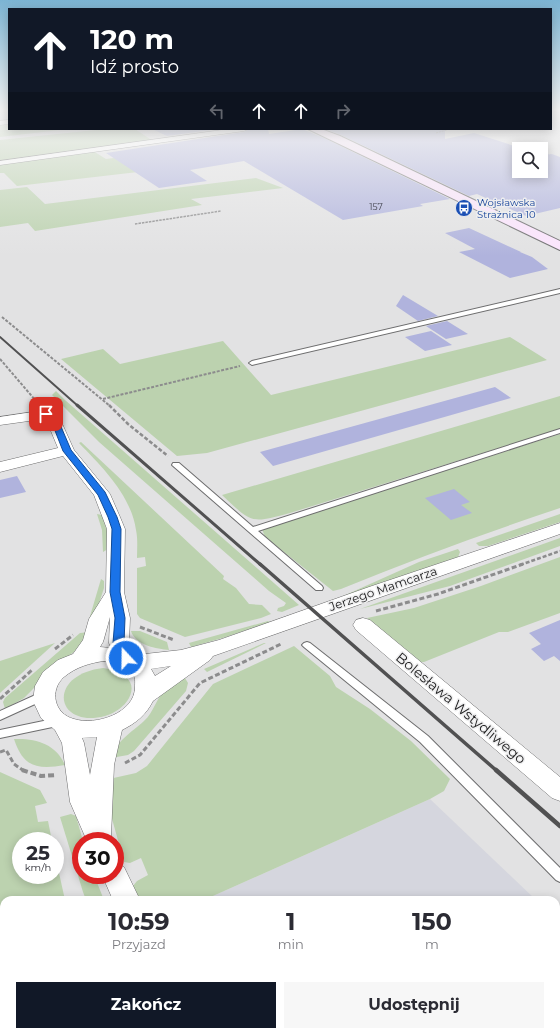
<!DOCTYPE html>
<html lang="pl">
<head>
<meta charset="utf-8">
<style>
	:root { --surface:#fff; --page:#f7f7f7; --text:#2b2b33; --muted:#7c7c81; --accent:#111827 }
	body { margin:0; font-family:Montserrat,sans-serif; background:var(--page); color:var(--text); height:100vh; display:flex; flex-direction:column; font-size:15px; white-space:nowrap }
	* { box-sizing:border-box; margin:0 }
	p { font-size:13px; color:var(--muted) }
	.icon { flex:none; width:22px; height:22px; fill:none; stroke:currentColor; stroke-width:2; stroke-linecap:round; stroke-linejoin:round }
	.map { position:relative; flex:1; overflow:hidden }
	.sheet { position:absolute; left:0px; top:896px; width:560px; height:140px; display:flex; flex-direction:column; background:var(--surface); border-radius:12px 12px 0 0; box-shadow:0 2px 10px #0003 }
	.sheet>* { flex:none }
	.hud { position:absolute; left:8px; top:8px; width:544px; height:122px; border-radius:0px; box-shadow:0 2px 10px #0003; background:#111827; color:#fff; overflow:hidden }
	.fabs { position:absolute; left:512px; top:142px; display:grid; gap:8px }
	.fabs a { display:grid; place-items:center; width:36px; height:36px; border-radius:0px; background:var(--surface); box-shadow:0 2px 10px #0003; font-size:20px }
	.speed { position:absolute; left:12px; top:832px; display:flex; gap:8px; font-size:20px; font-weight:700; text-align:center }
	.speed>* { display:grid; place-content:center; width:52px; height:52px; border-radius:50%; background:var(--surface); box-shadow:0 2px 10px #0003; line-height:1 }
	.speed small { font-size:10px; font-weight:400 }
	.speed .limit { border:6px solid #d22; background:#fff; color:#111 }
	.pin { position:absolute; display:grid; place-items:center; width:34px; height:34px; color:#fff; margin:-17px; border-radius:8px; box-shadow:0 2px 6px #0006 }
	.me { position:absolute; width:44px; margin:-22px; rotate:339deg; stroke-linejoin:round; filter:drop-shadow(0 0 3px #0008) }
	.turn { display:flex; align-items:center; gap:14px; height:84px; padding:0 16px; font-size:18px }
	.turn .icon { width:52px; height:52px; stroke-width:2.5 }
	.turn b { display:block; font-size:28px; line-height:34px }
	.lanes { display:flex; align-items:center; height:38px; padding:0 16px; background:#0003; justify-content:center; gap:20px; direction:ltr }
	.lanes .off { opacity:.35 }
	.eta { display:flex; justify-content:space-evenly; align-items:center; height:68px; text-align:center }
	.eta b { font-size:24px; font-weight:700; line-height:28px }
	.primary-button { display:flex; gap:8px; margin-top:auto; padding:8px 16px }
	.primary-button a { flex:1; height:46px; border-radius:0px; background:var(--accent); color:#fff; font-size:16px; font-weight:700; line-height:46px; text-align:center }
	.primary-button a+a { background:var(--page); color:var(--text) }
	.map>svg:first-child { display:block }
</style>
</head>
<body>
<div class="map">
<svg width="560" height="1036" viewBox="0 0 560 1036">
	<rect width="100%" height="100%" fill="#e2e2e3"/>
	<g fill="#d5d6de">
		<polygon points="430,799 536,900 204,900"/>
		<polygon points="556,919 560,923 560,1036 0,1036 0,1011 4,1009 4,1032 556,1032"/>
	</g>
	<g fill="#bcd2af">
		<polygon points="9,123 9,129 60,130 0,137 0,124"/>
		<polygon points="105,129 135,129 153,141 90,149 106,159 121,157 207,164 17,186 4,173 0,173 0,140"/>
		<polygon points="256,178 283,188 191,199 202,205 35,231 28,223 0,227 0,190 27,187 45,204"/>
		<polygon points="510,337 547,360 207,453 177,456 61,359 103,349 120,364 223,341 271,395"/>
		<polygon points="56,391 65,400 299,605 282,612 277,611 278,608 284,606 286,603 269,591 99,442 52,395"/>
		<path d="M 560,396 L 560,429 L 290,513 C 250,524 252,523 222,495 Z"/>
		<path d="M 560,434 L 560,508 C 486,533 413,559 341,589 L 333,591 L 265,537 L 262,529 Z"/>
		<path d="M 81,442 L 224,576 L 223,579 L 236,588 L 249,604 L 262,605 L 271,614 L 261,618 L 185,637 L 140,618 L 137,614 L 137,568 L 146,566 L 145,557 L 137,558 C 137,549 138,539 136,530 C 131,495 102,467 79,443 Z"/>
		<polygon points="97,514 102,515 107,531 108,549 103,552 102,530"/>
		<polygon points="560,514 560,522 488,546 479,546 476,543"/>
		<polygon points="560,538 560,546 450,586 360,609"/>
		<polygon points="458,549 460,552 458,557 341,597 419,562"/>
		<polygon points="560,557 560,613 508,632 499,632 424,662 417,662 367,618 414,608 481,586"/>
		<polygon points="101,579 104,581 104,588 93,622 88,623"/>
		<polygon points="268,621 270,622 226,637 191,647 189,643"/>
		<path d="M 131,631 L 140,631 L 167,642 L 169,650 C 157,649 135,645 131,631 Z"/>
		<polygon points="90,632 74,652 51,668 33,689 24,698 5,709 3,702 5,698 80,633"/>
		<polygon points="55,643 0,693 0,661"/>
		<polygon points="264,643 266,643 207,672 204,669"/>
		<polygon points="294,646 330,676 336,687 370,709 411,741 450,779 444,791 430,799 204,900 140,900 133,886 137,881 148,875 141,858 130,863 124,862 109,808 109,779 136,773 147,766 213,684"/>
		<path d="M 103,668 C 118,670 139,679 129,698 C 124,707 115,713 105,716 C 55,729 46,675 103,668 Z"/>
		<path d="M 185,678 L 188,683 L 186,691 L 134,751 L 128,755 L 111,758 C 118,739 131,733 144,721 C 154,712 156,698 166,689 C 171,685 179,681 185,678 Z"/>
		<path d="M 14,739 C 36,738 56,744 65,765 C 37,770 23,767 14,739 Z"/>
		<polygon points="0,772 40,790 47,803 35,806 38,822 48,821 52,841 21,841 21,875 55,875 55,855 65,900 4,900 4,1009 0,1011"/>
		<polygon points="71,814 76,816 83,841 81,841 81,875 94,875 104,900 86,900 83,892 60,817"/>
	</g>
	<g fill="#b0b3dd">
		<polygon points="152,129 218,129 167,136"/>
		<polygon points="249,129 268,129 269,134 302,129 324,138 450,199 420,204 423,206 343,220 244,161 190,170 207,181 159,188 106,153 244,132"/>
		<polygon points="325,129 445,129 445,139 474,133 524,149 519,149 519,171 541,171 541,155 552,154 560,157 560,208 526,216 477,194 469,196 341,135"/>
		<polygon points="469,228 521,252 520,252 532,257 548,269 510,278 459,252 475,249 445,233"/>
		<polygon points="403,295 438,316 418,321 396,306"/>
		<polygon points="447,321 468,334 446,339 426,326"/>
		<polygon points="431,331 452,345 425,351 405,337"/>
		<polygon points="495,387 511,398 273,466 260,452"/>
		<polygon points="17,476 26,492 0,498 0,480"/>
		<polygon points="454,489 470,502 461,505 472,513 451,520 425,498"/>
		<polygon points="560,620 560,661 554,656 544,661 531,649 541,644 529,633"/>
	</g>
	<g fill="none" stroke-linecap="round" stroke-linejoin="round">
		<g stroke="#6d6d6e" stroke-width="2">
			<g id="lane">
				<polygon points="560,289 560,293 252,365 249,363 252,361"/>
				<polygon points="560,429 560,433 258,531 322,586 323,588 322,590 316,590 172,465 173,463 179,463 253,527"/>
				<polygon points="307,642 310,643 428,736 560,868 560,882 556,880 420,742 304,647 302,645 304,643"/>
				<polygon points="42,692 46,693 47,696 46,699 0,720 0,711"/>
				<polygon points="58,718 62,719 63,722 62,725 0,738 0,730"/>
			</g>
		</g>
		<g stroke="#6d6d6e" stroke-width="1">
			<g id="street">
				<polygon points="9,120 9,124 0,125 0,121"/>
				<polygon points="229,129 248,129 244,131 0,165 0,161"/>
				<path d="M 46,410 L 51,411 L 60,419 L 74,450 L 110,494 L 120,517 L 125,529 L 124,592 L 130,618 L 129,643 L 136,655 L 181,650 L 219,640 L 369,587 L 560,523 L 560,534 L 213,656 L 210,660 L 153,701 C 146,715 136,723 122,730 L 114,765 L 111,837 L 113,841 L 87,841 L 70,802 L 62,743 L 55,730 L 41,718 L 33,701 L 35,686 L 43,672 L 58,660 L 73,654 L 83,640 L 89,619 L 106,592 L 107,529 L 94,495 L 63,456 L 0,472 L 0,462 L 58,448 L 48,424 L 43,419 L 0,425 L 0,417 ZM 110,617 L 109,643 L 111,648 L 100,647 L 103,642 ZM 104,661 C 114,663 125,665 132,673 C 136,677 135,682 135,687 C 135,713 96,726 74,719 C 54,714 49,690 64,677 C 76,667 90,663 104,661 ZM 171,666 L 155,676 L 151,669 ZM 97,737 L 90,775 L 84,743 L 82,738 Z"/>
				<polygon points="363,618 370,620 560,777 560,801 552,798 356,630 353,625 356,620"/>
				<polygon points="115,863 124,867 140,900 113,900 102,875 115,875"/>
				<polygon points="186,1032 217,1032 219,1036 188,1036"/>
			</g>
		</g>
		<g stroke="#6d6d6e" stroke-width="2">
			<polygon id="secondary" points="308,129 321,129 340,136 560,241 560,250"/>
		</g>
		<g stroke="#8c8c8d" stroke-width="1" stroke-dasharray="2 1" stroke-linecap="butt">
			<polyline points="551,112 557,111"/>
			<polyline points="436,133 450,129"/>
		</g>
		<polyline stroke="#8c8c8d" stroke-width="1.5" stroke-dasharray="2.5 1" stroke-linecap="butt" points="135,224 221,211"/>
		<g stroke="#8c8c8d" stroke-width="2" stroke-dasharray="3 1.5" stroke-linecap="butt">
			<polyline points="2,317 110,406"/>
			<polyline points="0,359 36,401"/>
			<polyline points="103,399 240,366"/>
		</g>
		<g stroke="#8c8c8d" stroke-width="2.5" stroke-dasharray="4 2" stroke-linecap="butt">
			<polyline points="109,405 128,424 168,456"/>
			<polyline points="520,565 560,551"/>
		</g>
		<g stroke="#8c8c8d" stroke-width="3" stroke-dasharray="5 2.5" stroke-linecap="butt">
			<polyline points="376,611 438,594 523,564"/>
			<polyline points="140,627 174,640"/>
			<polyline points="55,649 73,635"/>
			<polyline points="0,699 32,670"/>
			<polyline points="0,752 6,750 14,764 24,771"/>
			<polyline points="125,763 140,755 200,683 281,644"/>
		</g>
		<polyline stroke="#8c8c8d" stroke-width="4" stroke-dasharray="6 3" stroke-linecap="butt" points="22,770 41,776 57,775"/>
		<use href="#lane" fill="#fff" fill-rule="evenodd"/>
		<use href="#street" fill="#fff" fill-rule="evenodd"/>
		<use href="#secondary" fill="#fbe4fd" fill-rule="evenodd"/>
		<polyline stroke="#515152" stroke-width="2" points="0,337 78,406"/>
		<polyline stroke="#515152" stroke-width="3" points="77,405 261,565"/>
		<polyline stroke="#515152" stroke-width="3.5" points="260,564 497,771"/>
		<polyline stroke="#515152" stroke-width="4.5" points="496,770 560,826"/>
	</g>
	<linearGradient id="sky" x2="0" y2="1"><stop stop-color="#7cb4d3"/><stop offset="0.43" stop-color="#f2f2f2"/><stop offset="1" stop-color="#f2f2f2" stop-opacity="0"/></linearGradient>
	<rect width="560" height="256" fill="url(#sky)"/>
	<polygon fill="#1a73e8" stroke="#114b97" points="46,411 59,422 71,450 105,492 117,517 121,529 120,592 125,618 124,643 132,658 130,661 122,661 113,643 115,618 110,592 112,529 108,517 98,495 63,451 52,423 42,414"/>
	<defs>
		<g id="bus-disc" transform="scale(0.9)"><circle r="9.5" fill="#1a4fb4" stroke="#efeff0"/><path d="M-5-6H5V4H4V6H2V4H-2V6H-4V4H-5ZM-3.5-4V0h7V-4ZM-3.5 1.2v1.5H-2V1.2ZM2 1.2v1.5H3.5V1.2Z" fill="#fff"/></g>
	</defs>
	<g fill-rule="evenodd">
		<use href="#bus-disc" x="464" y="208"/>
	</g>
	<g text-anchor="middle" stroke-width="3" stroke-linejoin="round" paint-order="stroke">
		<g font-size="9" fill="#444550">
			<text x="376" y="210">157</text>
		</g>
		<g font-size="10" fill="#164399" stroke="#efeff0" text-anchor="start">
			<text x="477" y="206">Wojsławska<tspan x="477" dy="12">Strażnica 10</tspan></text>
		</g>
		<g font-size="12" fill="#202021" stroke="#efeff0">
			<text transform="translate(383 589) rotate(-19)" y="4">Jerzego Mamcarza</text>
		</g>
		<g font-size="14" fill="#202021" stroke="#efeff0">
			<text transform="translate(461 708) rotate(40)" y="5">Bolesława Wstydliwego</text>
		</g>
	</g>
</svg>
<div class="fabs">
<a><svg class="icon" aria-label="search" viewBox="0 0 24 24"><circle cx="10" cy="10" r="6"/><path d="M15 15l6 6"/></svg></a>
</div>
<div class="speed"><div>25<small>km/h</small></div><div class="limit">30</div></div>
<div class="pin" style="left:46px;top:414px;background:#d93025"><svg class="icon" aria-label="arrive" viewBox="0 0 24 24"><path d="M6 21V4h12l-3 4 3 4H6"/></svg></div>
<svg class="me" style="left:126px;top:658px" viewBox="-20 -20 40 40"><circle r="17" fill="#1a73e8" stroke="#fff" stroke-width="3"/><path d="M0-11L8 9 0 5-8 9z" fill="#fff"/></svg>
<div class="hud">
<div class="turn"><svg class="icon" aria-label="ahead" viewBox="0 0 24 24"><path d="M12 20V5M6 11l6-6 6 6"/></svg><div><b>120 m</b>Idź prosto</div></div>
<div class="lanes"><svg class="icon off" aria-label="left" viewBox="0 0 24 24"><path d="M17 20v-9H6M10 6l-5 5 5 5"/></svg><svg class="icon" aria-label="ahead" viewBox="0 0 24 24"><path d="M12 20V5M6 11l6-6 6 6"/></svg><svg class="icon" aria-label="ahead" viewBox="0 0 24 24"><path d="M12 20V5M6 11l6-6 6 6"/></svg><svg class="icon off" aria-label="right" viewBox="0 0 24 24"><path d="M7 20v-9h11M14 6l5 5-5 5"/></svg></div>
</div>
<section class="sheet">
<div class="eta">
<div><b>10:59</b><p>Przyjazd</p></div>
<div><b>1</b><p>min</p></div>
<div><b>150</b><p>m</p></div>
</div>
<div class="primary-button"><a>Zakończ</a><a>Udostępnij</a></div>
</section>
</div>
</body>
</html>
